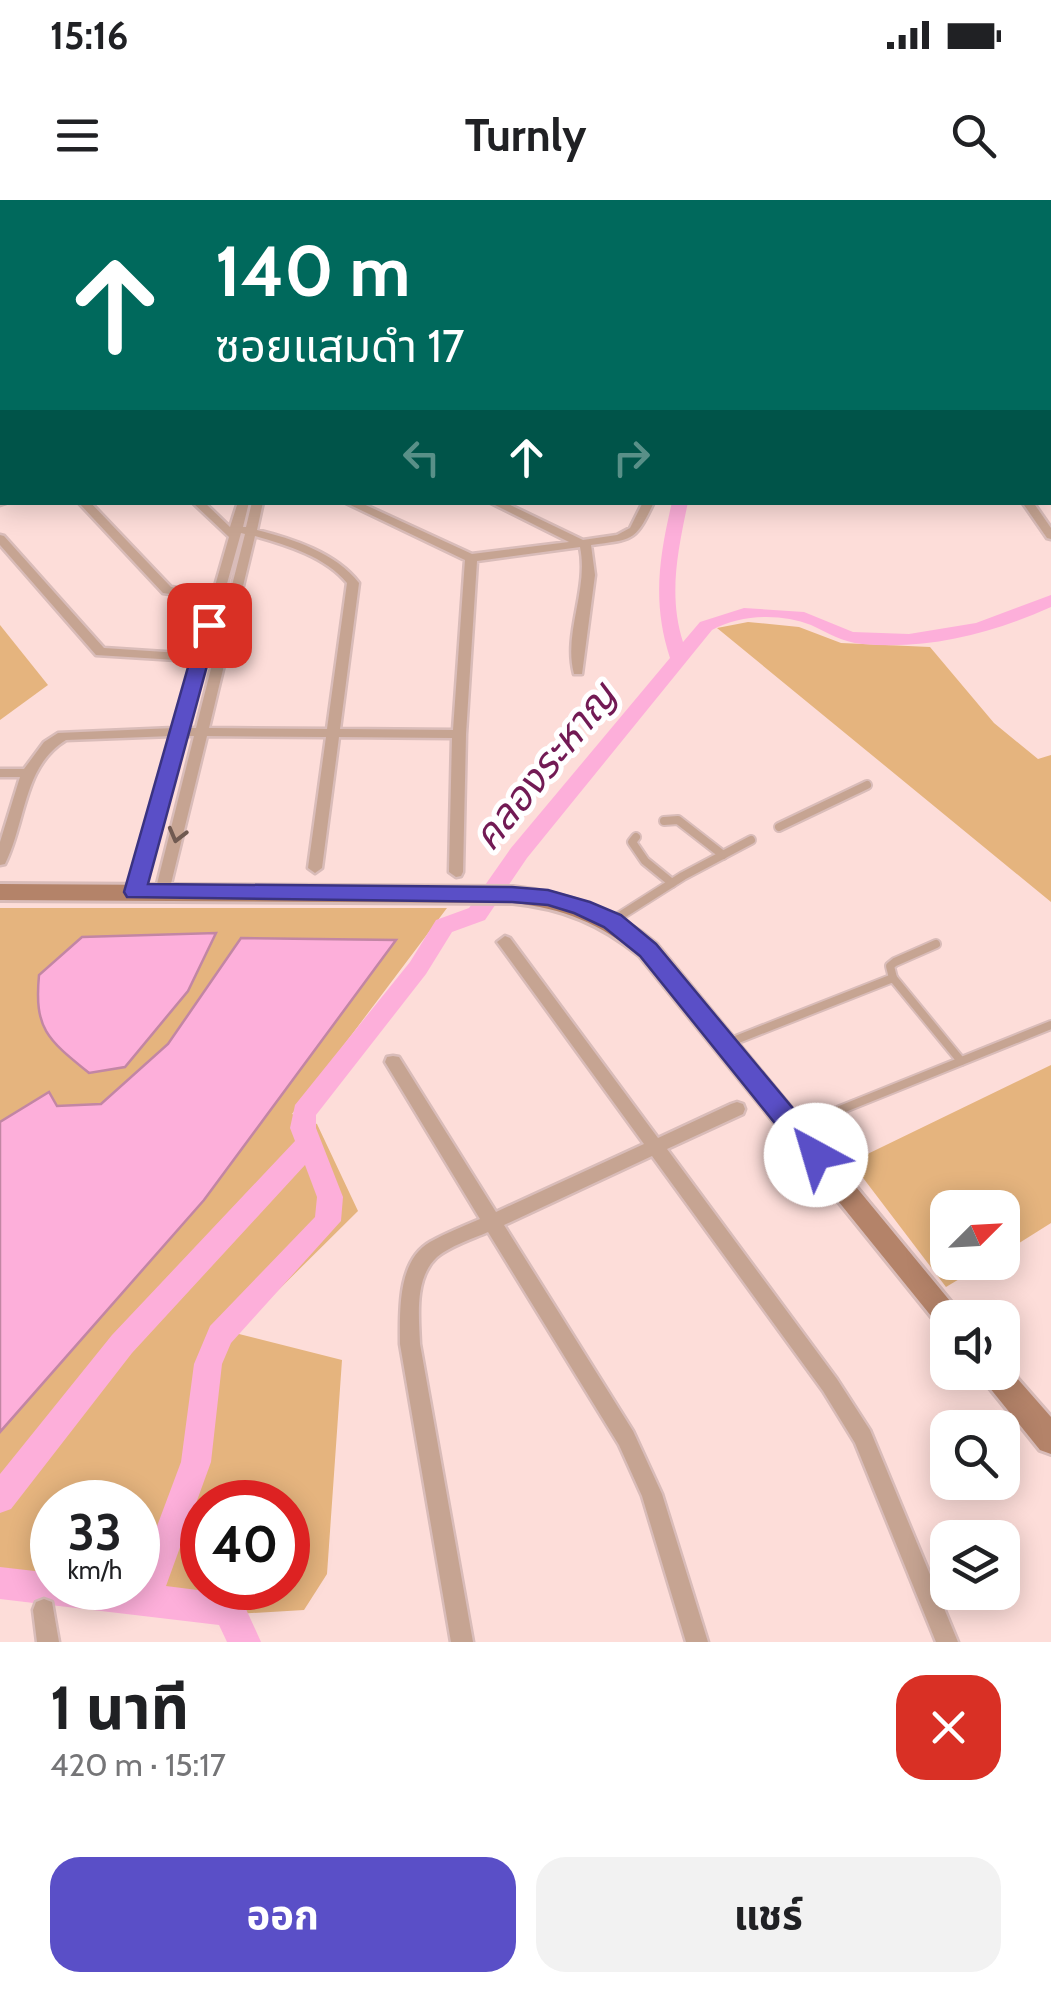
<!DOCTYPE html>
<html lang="th">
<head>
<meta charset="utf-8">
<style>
	:root { --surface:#fff; --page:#f2f2f2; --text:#202124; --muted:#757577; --accent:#5a4fc7 }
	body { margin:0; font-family:Cabin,"Noto Sans Thai",sans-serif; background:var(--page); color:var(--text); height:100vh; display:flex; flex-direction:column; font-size:38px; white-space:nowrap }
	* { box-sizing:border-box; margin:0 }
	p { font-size:32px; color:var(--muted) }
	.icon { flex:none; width:55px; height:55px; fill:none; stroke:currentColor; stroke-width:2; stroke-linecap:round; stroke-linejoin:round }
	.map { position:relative; height:1442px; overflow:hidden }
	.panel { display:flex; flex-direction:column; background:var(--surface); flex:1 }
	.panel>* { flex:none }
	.guide { position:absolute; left:0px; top:0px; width:1052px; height:305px; box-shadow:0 5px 25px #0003; background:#00695c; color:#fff; overflow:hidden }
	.needle { width:65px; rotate:66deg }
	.tools { position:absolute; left:930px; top:990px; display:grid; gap:20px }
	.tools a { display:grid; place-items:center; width:90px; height:90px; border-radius:20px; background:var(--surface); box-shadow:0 5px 25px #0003; font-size:50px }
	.speed { position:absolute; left:30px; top:1280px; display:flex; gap:20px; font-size:50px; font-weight:700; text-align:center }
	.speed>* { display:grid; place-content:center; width:130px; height:130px; border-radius:50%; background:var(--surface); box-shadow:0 5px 25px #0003; line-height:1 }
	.speed small { font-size:25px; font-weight:400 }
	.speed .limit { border:15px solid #d22; background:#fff; color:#111 }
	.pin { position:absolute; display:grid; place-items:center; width:85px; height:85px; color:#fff; margin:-42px; border-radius:20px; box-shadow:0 5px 15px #0006 }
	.me { position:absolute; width:110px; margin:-55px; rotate:321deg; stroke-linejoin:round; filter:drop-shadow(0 0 8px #0008) }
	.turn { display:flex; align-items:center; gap:35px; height:210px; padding:0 50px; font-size:45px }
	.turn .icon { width:130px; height:130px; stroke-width:2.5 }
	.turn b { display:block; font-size:70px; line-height:85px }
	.lanes { display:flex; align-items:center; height:95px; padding:0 50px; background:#0003; justify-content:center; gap:50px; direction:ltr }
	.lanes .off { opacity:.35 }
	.round { display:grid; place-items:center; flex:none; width:105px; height:105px; border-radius:30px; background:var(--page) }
	.overview { display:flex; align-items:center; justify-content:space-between; height:170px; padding:0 50px }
	h1 { font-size:60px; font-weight:700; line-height:75px }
	.button { display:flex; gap:20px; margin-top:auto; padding:20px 50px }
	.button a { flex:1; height:115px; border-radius:30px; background:var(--accent); color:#fff; font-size:40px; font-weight:700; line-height:115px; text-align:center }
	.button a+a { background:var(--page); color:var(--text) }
	.status { display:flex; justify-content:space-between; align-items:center; height:70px; padding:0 50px; background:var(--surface); direction:ltr }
	.status svg { height:28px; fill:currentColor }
	header { display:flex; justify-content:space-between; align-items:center; height:130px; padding:0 50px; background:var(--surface); font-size:45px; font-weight:700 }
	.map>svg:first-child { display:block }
</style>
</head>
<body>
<div class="status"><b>15:16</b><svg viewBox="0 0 49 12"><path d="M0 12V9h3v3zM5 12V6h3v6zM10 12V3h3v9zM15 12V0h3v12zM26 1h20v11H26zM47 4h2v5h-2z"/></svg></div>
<header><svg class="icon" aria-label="menu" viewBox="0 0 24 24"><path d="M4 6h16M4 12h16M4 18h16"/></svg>Turnly<svg class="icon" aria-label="search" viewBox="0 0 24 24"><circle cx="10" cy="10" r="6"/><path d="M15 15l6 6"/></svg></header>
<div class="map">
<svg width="1051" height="1442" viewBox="0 0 1051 1442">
	<rect width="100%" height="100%" fill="#fdddd9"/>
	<g fill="#e5b47e" fill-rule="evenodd">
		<polygon points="748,422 799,427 841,443 930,447 994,523 1038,559 1051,555 1051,702 717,428"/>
		<polygon points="0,425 48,485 0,520"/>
		<path d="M 0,708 L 447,708 L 292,914 L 317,924 L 358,1011 L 235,1133 L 342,1160 L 327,1374 L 304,1410 L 168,1418 L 0,1392 L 0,1232 L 204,1000 L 371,774 L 241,738 L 168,844 L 101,904 L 56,906 L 48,892 L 0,922 ZM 52,1302 L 138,1302 L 138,1388 L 52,1388 ZM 202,1302 L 288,1302 L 288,1388 L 202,1388 Z"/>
		<polygon points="1051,865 1051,1023 1003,1053 1002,1008 948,1008 948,1062 986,1063 946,1087 851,962"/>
	</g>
	<g fill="#fdafda" stroke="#c286a4" stroke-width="2.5">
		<path d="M 216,733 L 188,791 L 125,867 L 89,873 C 47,839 34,829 39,775 L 82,737 Z"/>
		<polygon points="241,738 396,740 204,1000 0,1232 0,922 49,892 57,906 101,904 168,844"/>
	</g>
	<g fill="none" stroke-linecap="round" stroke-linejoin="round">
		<path fill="#fdafda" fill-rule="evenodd" d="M 672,302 L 688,302 C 678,350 668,395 683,442 L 700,422 L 744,408 L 804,412 L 853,432 L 909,434 L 976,423 L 1051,395 L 1051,407 C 991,434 928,450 862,444 C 842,442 828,433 811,425 C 781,413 741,414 712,430 L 527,658 L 485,720 L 452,732 L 426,774 L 316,915 L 316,928 L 343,997 L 341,1021 L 231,1143 L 222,1164 L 211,1262 L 166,1386 L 229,1394 L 241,1398 L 261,1442 L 227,1442 L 219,1425 L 0,1399 L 0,1367 L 52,1373 L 52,1388 L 138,1388 L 138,1377 L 181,1262 L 194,1164 L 210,1126 L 315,1017 L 317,997 L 305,965 L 132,1153 L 11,1309 L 0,1313 L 0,1274 L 112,1135 L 295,941 L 290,928 L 295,905 L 410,762 L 436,720 L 469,708 L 511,648 L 670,458 C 652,403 659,358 672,302 Z"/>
		<g stroke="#d9bcb9" stroke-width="8">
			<g id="lane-far1">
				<polyline points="348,0 352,2"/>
				<polyline points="683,0 691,2"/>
				<polyline points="940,0 945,2"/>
				<polyline points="638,2 643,0"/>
			</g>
		</g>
		<g stroke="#d9bcb9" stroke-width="12">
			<g id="lane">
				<polyline points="664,621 678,620 723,655"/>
				<polyline points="779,627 867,585"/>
				<polyline points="636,637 632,642 645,661 672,683"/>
				<polyline points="612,721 683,676 751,640"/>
				<polyline points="893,778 890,766 895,762 936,744"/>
				<polyline points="728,843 893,778 961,861"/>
				<polyline points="795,928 1051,825"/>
			</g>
		</g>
		<g stroke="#d9bcb9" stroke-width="5">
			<g id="street">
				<polygon points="548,0 562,0 564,2 552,2"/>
				<polygon points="767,0 776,0 774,2 766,2"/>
				<polygon points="887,0 897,0 899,2 890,2"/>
				<rect x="0" y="27" width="2" height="5"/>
				<polygon points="2,145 2,152 0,153 0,146"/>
				<rect x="1050" y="150" width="1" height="6"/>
				<polygon points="0,181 2,182 2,188 0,187"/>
				<rect x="0" y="265" width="2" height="7"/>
				<polygon points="0,298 2,298 2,302 6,303 0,305"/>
				<path d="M 78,302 L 90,302 L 171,387 L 213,393 L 229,337 L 192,302 L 204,302 L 230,327 L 238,302 L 249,302 L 243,327 L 246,327 L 252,302 L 263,302 L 257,330 C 293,339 336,353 359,383 L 340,529 L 453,530 L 465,360 L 344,302 L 359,302 L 472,354 L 569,342 L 489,302 L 504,302 L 583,340 L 617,335 L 630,328 L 643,302 L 654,302 C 635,342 634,339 591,345 L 595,375 L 582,474 L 574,474 C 563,433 589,389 580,347 L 477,361 L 466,534 L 463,672 L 461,676 L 456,677 L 449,672 L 452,538 L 339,537 L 322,668 L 315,673 L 308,668 L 326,537 L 207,536 L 169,692 L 162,697 L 155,692 L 194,536 L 185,536 L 140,695 L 135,696 L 128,691 L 172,536 L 66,540 C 23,566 26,622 5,664 L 0,665 L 0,642 L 20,577 L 0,577 L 0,569 L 24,569 L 44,542 L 58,533 L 174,528 L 193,461 L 96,455 L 0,345 L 0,335 L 4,336 L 104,448 L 195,454 L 211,400 L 163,393 ZM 241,333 L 245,334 L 196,528 L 187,528 ZM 255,336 C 287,345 326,357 347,383 L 327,529 L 209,528 Z"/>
				<polygon points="1022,302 1033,302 1051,328 1051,339 1047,338"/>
				<path d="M 505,736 L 510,738 L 658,938 L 731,904 L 737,902 L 743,904 L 745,909 L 743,914 L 667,949 L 837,1179 L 870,1230 L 958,1442 L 936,1442 L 855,1243 L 823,1191 L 652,956 L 504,1025 L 633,1231 L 662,1294 L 708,1442 L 686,1442 L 642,1296 L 619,1245 L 488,1032 C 472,1039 450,1046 437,1057 C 414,1078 419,1117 420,1144 L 473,1442 L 451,1442 L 400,1144 C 400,1112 397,1061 430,1042 C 446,1033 464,1026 480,1019 L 385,862 L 387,857 L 393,856 L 399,857 L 496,1012 L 644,944 L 500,746 L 497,742 Z"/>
				<polygon points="44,1399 52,1402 59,1442 37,1442 33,1410 36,1402"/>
			</g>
		</g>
		<g stroke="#d9bcb9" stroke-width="6">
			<g id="secondary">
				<path d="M 0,684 L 513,687 C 567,693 614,709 656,744 L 964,1118 L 948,1118 L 948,1130 L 940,1127 L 640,756 C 601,724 563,708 513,703 L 0,700 Z"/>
				<polygon points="1002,1161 1051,1217 1051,1254 1040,1250 985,1182 981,1172 1002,1172"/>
			</g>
		</g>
		<use href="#lane-far1" stroke="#c6a492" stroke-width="5"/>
		<use href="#lane" stroke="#c6a492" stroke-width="8"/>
		<use href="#street" fill="#c6a492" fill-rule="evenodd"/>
		<use href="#secondary" fill="#b48369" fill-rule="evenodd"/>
	</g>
	<defs><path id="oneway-chevron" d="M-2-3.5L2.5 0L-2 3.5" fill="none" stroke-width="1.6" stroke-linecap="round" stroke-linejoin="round" transform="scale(2.5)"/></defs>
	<use stroke="#705a51" href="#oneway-chevron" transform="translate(177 635) rotate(105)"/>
	<polygon fill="#5a4fc7" stroke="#3a3381" stroke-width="2.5" points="209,419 218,425 148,684 512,687 548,690 590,702 621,715 656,744 826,948 830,955 826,963 816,966 807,963 640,756 604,727 574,713 548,705 512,702 127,697 124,692 200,425"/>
	<g text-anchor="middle" stroke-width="10" stroke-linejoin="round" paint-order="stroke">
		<g font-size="40" font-style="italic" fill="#721a54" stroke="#fff">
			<text transform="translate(544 566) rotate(-51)" y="14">คลองระหาญ</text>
		</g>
	</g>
</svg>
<div class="tools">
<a><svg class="needle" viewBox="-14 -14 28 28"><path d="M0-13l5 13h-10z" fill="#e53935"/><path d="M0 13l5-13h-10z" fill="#757577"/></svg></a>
<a><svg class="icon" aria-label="sound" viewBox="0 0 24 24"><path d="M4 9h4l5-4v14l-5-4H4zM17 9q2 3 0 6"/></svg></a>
<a><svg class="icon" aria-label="search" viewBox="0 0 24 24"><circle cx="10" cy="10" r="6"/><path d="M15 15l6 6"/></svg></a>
<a><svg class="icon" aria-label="layers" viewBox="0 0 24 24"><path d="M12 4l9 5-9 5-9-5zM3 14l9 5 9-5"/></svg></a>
</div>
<div class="speed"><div>33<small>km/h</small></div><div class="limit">40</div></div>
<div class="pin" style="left:209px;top:425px;background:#d93025"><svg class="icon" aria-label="arrive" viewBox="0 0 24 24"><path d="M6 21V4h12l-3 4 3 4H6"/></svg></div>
<svg class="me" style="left:816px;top:955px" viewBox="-20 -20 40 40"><circle r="19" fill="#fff"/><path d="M0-13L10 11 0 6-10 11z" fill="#5a4fc7"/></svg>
<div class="guide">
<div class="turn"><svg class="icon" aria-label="ahead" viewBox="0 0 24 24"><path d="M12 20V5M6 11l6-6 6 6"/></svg><div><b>140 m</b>ซอยแสมดำ 17</div></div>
<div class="lanes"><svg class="icon off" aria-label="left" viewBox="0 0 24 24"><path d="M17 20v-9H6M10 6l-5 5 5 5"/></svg><svg class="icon" aria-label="ahead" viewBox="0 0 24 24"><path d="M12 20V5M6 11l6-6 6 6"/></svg><svg class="icon off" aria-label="right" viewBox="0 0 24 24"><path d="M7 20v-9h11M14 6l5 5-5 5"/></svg></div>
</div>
</div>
<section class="panel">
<div class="overview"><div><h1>1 นาที</h1><p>420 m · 15:17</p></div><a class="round" style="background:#d93025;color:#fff"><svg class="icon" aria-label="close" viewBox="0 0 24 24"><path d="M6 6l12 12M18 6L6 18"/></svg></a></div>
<div class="button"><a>ออก</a><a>แชร์</a></div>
</section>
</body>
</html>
